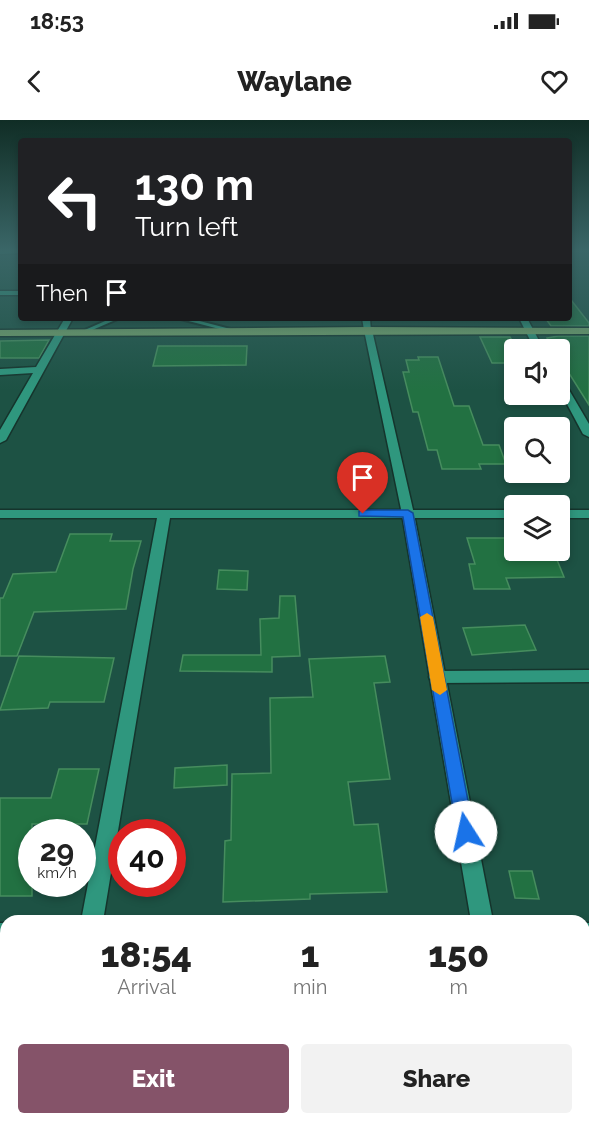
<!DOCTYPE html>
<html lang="en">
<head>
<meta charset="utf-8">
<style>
	:root { --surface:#fff; --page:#f2f2f2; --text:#222; --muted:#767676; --accent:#855369 }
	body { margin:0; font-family:Raleway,sans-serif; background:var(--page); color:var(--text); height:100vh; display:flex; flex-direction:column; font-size:22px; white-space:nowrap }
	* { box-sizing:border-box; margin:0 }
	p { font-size:20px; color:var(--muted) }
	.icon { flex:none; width:33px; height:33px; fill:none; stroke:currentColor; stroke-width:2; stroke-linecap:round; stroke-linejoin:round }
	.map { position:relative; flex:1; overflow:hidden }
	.details { position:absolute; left:0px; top:795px; width:590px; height:210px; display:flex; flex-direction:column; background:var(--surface); border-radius:18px 18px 0 0; box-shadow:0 3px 9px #0003 }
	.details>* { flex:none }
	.hud { position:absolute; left:18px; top:18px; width:554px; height:183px; border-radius:6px; box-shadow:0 3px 9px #0003; background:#202124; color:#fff; overflow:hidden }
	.controls { position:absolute; left:504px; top:219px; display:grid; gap:12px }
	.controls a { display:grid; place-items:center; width:66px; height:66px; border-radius:6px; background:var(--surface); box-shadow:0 3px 9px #0003; font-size:30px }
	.speed { position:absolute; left:18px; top:699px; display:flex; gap:12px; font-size:30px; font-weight:700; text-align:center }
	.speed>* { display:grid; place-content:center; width:78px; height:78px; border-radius:50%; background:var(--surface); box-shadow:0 3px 9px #0003; line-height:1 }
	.speed small { font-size:15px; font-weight:400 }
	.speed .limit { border:9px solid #d22; background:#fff; color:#111 }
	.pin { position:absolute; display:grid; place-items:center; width:51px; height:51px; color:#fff; margin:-62px -26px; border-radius:50% 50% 50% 0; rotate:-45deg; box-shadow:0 0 6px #0007 }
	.pin .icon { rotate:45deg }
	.me { position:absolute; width:66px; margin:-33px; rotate:350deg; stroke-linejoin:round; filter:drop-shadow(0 0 4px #0008) }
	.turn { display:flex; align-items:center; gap:21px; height:126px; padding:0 18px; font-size:27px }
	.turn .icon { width:78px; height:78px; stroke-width:2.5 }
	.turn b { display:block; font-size:42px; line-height:51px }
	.then { display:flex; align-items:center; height:57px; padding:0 18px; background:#0003; gap:12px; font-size:22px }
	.eta { display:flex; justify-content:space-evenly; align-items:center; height:102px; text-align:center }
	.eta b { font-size:36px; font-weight:800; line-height:42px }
	.cta { display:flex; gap:12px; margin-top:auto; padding:12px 18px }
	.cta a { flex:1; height:69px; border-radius:6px; background:var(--accent); color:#fff; font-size:24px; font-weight:800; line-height:69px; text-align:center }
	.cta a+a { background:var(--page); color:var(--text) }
	.status { display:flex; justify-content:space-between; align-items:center; height:42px; padding:0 30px; background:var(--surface); direction:ltr }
	.status svg { height:16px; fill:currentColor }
	header { display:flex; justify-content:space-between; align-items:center; height:78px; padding:0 18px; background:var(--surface); font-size:27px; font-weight:800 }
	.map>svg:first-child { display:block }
</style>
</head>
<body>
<div class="status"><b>18:53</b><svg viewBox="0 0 49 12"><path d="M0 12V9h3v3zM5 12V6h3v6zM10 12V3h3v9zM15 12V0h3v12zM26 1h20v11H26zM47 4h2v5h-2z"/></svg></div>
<header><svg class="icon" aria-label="back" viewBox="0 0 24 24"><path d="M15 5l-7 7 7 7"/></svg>Waylane<svg class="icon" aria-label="heart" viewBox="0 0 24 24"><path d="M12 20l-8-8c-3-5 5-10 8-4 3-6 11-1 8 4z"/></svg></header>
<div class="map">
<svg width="589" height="1005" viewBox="0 0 589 1005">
	<rect width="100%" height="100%" fill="#1d5244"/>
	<g fill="#227142" stroke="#468d5e" stroke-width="1.5">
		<polygon points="568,176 589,203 589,206 551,206 546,199 568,199"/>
		<polygon points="558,216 589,216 589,285 560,239 560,230 554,230 547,218"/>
		<polygon points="480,217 510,217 514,224 514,243 492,243"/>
		<polygon points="49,220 39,238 0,238 0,221"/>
		<polygon points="158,226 247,226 246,245 153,246"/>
		<polygon points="418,237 438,237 454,286 469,286 483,325 499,325 506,344 479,344 481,349 442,349 437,330 428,330 418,292 413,292 403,252 409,252 406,240 419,240"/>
		<polygon points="70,414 112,414 110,421 141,421 133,449 126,489 34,492 17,536 0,536 0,478 3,478 13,454 56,452"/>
		<polygon points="467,418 506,418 510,430 553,430 564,457 506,458 510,469 474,469 469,444 475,444"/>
		<polygon points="219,450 248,451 247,470 217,469"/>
		<polygon points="280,476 295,476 300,536 272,537 272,552 180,551 183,535 261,535 260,499 279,498"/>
		<polygon points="525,505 536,530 472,535 463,508"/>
		<polygon points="19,536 114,538 104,582 50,582 48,588 0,590"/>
		<polygon points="385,536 390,562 374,563 390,659 348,662 354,705 378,704 387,772 310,774 310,779 223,782 225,721 231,720 232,654 271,653 270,578 313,577 309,539"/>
		<polygon points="227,645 227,665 174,668 175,648"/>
		<polygon points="59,649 99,649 87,704 32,704 32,776 0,776 0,678 51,678"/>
		<polygon points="509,751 532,751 539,779 515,778"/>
	</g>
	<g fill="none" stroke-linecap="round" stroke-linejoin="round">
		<g stroke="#15342c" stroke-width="4">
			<g id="service">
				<polygon points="112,198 120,198 83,214 78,213"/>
				<polygon points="177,198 188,198 238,211 235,213"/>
			</g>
		</g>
		<g stroke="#15342c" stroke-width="3">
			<g id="minor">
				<polygon points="0,130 21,130 21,133 0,134"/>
				<rect x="0" y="171" width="21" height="4"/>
				<polygon points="65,198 73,198 6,320 0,323 0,310 33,253 0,255 0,249 36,247"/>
				<polygon points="362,198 370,198 371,212 364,210"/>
				<polygon points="519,198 527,198 544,230 535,230"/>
				<polygon points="560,260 565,263 589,304 589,317 583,314 560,271"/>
				<polygon points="0,390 514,390 514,398 170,398 103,801 81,801 157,398 0,398"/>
				<rect x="560" y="390" width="29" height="8"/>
				<polygon points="589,550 589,562 437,563 431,561 429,557 431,553 437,551"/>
				<rect x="0" y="803" width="6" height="22"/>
				<polygon points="584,803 589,803 589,825 584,824"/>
				<polygon points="39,999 65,999 64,1005 38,1005"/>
			</g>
		</g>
		<g stroke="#15342c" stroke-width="3">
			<g id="tertiary">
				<polygon points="368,207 372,210 414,394 493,801 471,801 402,394 364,210"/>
				<polygon points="505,999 531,999 532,1005 506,1005"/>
			</g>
		</g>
		<g stroke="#15342c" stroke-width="3">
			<polygon id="primary" points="368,207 589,208 589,214 0,216 0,210"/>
		</g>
		<use href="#service" fill="#2f977e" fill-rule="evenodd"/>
		<use href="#minor" fill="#2f977e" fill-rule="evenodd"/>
		<use href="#tertiary" fill="#2f977e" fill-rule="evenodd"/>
		<use href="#primary" fill="#76a46b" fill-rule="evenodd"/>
	</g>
	<linearGradient id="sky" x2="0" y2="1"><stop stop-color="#102d25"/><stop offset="0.48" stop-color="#3a6667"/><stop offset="1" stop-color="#3a6667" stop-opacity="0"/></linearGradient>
	<rect width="589" height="270" fill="url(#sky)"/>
	<polygon fill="#1a73e8" stroke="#114b97" stroke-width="1.5" points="363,390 408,390 413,393 474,712 472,718 466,720 459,718 457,712 403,397 359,396 359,391"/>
	<polygon fill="#f59e0b" points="427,493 433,497 447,570 440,575 432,570 420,497"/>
</svg>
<div class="controls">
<a><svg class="icon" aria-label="sound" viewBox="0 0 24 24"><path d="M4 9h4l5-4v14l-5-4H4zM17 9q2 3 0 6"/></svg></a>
<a><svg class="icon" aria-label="search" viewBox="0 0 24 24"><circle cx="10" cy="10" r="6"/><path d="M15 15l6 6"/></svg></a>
<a><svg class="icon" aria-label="layers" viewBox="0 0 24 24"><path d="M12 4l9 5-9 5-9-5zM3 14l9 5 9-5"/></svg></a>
</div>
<div class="speed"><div>29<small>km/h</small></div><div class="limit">40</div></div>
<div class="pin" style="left:363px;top:394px;background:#d93025"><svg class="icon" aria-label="arrive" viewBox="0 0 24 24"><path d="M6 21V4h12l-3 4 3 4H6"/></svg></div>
<svg class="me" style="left:466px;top:712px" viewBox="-20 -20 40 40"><circle r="19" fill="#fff"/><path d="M0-13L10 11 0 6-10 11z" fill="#1a73e8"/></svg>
<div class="hud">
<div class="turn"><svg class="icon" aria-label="left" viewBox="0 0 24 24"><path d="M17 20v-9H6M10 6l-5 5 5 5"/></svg><div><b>130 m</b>Turn left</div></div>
<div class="then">Then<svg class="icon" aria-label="arrive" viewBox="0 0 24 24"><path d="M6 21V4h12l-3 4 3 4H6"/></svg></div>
</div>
<section class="details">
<div class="eta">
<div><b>18:54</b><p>Arrival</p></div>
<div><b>1</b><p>min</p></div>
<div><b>150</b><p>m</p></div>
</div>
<div class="cta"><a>Exit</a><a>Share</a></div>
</section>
</div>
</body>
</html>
